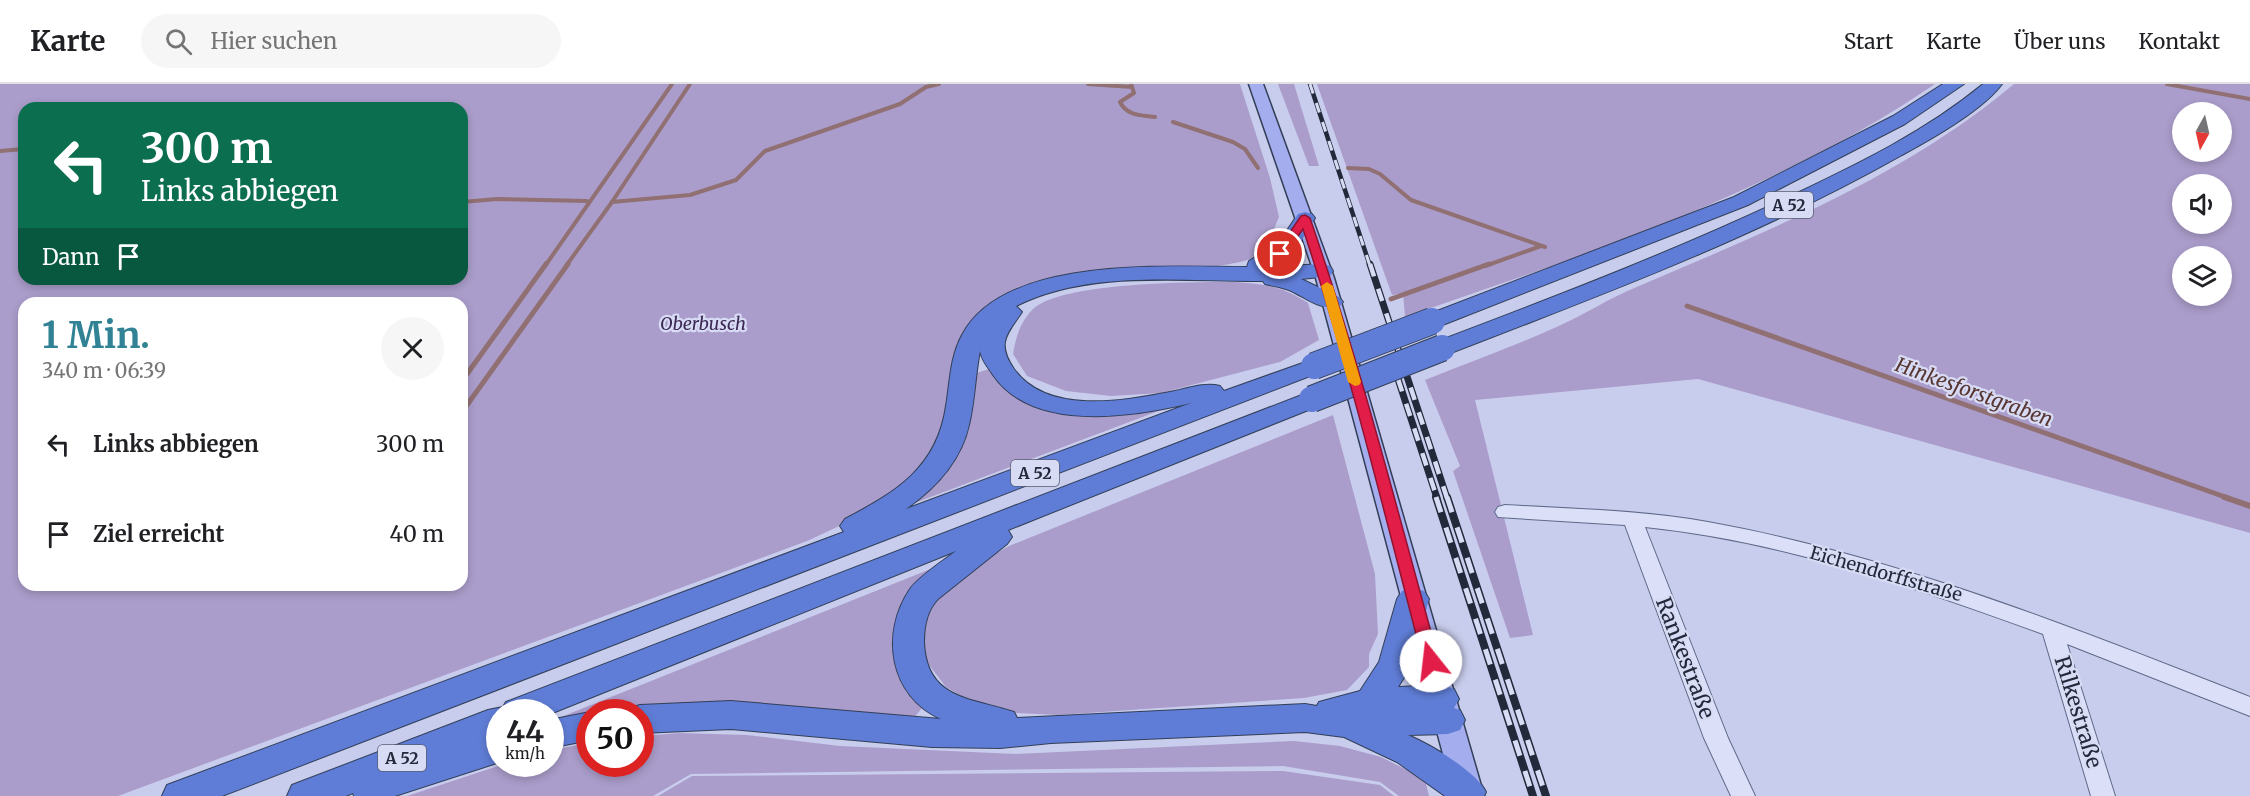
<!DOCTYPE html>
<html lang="de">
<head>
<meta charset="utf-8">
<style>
	:root { --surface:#fff; --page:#f6f6f6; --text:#202124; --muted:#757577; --line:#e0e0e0; --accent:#318295 }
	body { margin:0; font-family:Merriweather,serif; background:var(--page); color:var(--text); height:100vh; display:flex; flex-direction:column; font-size:22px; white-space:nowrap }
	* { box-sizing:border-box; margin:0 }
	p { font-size:20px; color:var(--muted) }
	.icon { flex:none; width:33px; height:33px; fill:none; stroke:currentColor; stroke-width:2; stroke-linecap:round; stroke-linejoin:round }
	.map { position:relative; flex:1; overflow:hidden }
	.details { position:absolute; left:18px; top:213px; width:450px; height:294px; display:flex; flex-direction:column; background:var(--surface); border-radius:18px; box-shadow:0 3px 9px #0003 }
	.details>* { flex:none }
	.banner { position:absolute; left:18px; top:18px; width:450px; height:183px; border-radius:18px; box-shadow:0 3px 9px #0003; background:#0b6e4f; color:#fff; overflow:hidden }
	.needle { width:39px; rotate:188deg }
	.buttons { position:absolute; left:2172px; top:18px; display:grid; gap:12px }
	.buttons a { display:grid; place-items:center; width:60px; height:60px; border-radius:50%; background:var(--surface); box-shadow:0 3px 9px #0003; font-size:30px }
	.speed { position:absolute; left:486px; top:615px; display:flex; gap:12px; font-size:30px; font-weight:700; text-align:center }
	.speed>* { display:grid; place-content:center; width:78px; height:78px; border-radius:50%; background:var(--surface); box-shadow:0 3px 9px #0003; line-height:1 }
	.speed small { font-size:15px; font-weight:400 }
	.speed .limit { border:9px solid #d22; background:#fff; color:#111 }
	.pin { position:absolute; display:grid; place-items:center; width:51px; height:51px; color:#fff; margin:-26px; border:3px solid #fff; border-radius:50%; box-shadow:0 2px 6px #0007 }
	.me { position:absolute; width:66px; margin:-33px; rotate:344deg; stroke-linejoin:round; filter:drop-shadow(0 0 4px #0008) }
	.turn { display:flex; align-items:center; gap:21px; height:126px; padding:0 24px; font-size:27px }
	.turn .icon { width:78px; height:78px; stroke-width:2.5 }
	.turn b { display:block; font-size:42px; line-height:51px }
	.then { display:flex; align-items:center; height:57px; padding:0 24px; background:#0003; gap:12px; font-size:22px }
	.round { display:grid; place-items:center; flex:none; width:63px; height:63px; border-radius:32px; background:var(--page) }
	.head { display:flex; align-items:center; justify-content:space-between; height:102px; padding:0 24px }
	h1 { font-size:36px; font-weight:700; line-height:45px; color:var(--accent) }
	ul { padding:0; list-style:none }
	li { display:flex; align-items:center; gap:18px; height:90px; padding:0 24px }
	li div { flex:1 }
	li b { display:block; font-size:22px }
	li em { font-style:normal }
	header { display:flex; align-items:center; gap:36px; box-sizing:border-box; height:84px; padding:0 30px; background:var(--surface); border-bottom:2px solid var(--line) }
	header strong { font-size:28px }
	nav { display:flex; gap:33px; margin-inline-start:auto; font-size:21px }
	.search { width:420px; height:54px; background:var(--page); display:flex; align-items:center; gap:15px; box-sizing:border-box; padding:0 21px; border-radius:33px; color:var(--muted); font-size:22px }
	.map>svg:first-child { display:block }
</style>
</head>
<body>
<header>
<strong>Karte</strong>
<div class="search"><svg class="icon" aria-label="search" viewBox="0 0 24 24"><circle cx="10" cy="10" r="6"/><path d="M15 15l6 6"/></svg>Hier suchen</div>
<nav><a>Start</a><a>Karte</a><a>Über uns</a><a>Kontakt</a></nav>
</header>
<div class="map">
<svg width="2250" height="712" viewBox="0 0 2250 712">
	<rect width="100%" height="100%" fill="#c9cded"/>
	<g fill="#ab9dcb" fill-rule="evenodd">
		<path d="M 0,0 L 1240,0 L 1270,94 L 1279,133 L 1263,171 C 1185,201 1070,167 997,217 C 932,262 964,324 927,378 C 903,413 845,440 807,457 L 118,712 L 0,712 ZM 24,24 L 462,24 L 462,195 L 24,195 ZM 24,219 L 462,219 L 462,501 L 24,501 Z"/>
		<polygon points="1278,0 1294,0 1319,82 1309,82"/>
		<path d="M 1317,0 L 1935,0 C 1775,109 1587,170 1405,233 L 1403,209 L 1392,211 Z"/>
		<path d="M 2014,0 L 2250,0 L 2250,449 L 1698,295 L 1475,316 L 1533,551 L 1510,554 L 1453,387 L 1460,382 L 1425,296 C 1471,277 1518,261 1563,240 C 1587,229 1608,215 1632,205 C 1765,148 1902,94 2014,0 ZM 2182,28 L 2222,28 L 2222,68 L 2182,68 ZM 2182,100 L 2222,100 L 2222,140 L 2182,140 ZM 2182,172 L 2222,172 L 2222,212 L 2182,212 Z"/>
		<path d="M 1234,198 C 1264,200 1282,202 1308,219 L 1319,256 L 1280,278 L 1161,309 L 1111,312 L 1066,307 L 1027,292 L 1013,270 C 1016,253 1020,238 1033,225 C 1062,198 1193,198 1234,198 Z"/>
		<path d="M 989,285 C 1000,299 1014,315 1031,322 C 1070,337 1128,326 1169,323 L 899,425 L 934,398 L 970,291 Z"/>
		<polygon points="1333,331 1375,490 1378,550 1369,570 1369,583 1347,606 1304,614 1058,631 1015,629 978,622 946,603 926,577 921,545 939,511 964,488 1009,462"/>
		<path d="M 953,476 C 935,496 890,538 894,566 C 897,588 910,607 922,624 L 909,640 L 631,626 L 590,628 L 551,637 Z"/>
		<polygon points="680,649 747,651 840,662 1016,670 1294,657 1340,662 1381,673 1409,687 1426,700 1429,712 1399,712 1380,698 1283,682 691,690 653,712 407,712 504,680 550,680 551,666 589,659 590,680 640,680 641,652"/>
		<polygon points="1283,687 1380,701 1394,712 658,712 692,692"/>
	</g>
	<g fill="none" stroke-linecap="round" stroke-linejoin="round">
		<g stroke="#907072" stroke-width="4">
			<polyline points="1088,0 1132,3"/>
			<path d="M 1131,0 L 1134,9 L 1120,18 C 1127,32 1141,31 1155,33"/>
			<polyline points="2167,0 2250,15"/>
			<polyline points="1173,38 1233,58 1245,65 1258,84"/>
			<polyline points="0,67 24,65"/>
			<polyline points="1348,84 1369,85 1380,90 1411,116 1545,163"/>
			<polyline points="462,118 497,115 587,117"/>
			<polyline points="612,118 690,111 736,96 765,67 900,20 926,3 939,0"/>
			<polyline points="545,182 672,0"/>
			<polyline points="566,182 612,118 690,0"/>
			<polyline points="1485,182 1541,162"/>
		</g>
		<g stroke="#907072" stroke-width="5">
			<polyline points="1391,215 1489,180"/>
			<polyline points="1687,222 2228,414"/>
			<polyline points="462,297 546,180"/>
			<polyline points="462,328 568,180"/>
		</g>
		<polyline stroke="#907072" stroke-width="6" points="2224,413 2250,422"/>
		<g stroke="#5e6a88" stroke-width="2">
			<path id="minor" d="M 1505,421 C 1573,425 1641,426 1708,438 C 1896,472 2073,544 2250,613 L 2250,632 L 2067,560 L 2115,712 L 2091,712 L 2043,550 C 1914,503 1782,457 1645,443 L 1728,654 L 1755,712 L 1731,712 L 1704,654 L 1625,441 L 1498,433 L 1495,428 L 1498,423 Z"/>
		</g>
		<g stroke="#323f57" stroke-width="3">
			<polygon id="major" points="1249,0 1263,0 1334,194 1484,712 1454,711 1316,194"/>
		</g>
		<g stroke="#323f57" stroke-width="2">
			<g id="highway">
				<polygon points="1943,0 1964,0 1905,40 1748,121 1440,242 1432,244 1424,242 1420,237 1424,232 1734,113 1893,32"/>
				<path d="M 1983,0 L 2002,0 C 1983,26 1930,56 1902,71 C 1759,152 1604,210 1451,269 L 1442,271 L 1433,269 L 1430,264 L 1433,259 C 1555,213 1677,166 1795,110 C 1860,79 1926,47 1983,0 Z"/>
				<path d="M 1305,128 L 1312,130 L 1315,134 L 1294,169 L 1271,183 L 1322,180 L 1330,182 L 1333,187 L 1330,192 L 1301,195 L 1339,213 L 1343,218 L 1339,223 C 1321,227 1305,213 1289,206 C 1281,203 1273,202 1265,200 L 1263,197 C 1182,198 1090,185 1016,222 L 1022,228 C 1007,250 996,259 1014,285 C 1047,331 1123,317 1170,308 C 1186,305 1204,298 1220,302 L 1224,307 L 1314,275 L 1323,277 L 1326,282 L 1323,287 L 222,712 L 162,712 L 167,701 L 844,448 L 840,442 L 845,435 C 896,408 937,384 946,322 C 950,298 950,273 962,251 C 1004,171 1169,183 1247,183 L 1249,177 L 1278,160 L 1298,130 ZM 980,267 C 982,277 988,283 993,291 C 1033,349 1132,333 1191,319 L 906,425 C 936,404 961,377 969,341 C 975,317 975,292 980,267 Z"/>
				<path d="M 1312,307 L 1321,309 L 1325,315 L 1321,321 L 1008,446 L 1012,453 L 1007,460 L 938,515 C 927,526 924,543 924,558 C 926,616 972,614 1014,628 L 1017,634 L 1305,620 L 1317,622 L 1319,618 L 1360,607 L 1379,578 L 1397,515 L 1402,507 L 1413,504 L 1424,507 L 1429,515 L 1412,581 L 1398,603 L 1442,601 L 1454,605 L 1459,615 L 1454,624 L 1460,626 L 1465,636 L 1460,646 L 1448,650 L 1408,651 C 1431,661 1476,687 1486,708 L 1484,712 L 1445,712 L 1397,678 L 1344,653 L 1305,648 L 1051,659 L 1000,664 L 932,663 L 731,645 L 640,649 L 640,628 L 626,628 L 628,625 L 640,621 L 731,617 L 941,635 C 889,612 880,549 910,505 C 917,494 944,476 956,467 L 550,630 L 500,628 L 500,678 L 395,712 L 354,712 L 353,709 L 346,712 L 287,712 L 292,701 L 488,626 L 503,623 L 506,618 Z"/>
				<polygon points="590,628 592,628 590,628 590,656 550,664 550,636"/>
			</g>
		</g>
		<use href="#minor" fill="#dcdff8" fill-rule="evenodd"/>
		<use href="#major" fill="#a4aded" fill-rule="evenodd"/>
		<use href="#highway" fill="#5f7dd6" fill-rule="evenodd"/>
		<g stroke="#21293a" stroke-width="4.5">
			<polyline id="rail-far2" points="1310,0 1370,182"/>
		</g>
		<g stroke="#21293a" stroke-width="7">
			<g id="rail-far1">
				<polyline points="1370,180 1447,414"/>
				<polyline points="1398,295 1437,414"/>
			</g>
		</g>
		<g stroke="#21293a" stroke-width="8">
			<g id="rail">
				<polyline points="1436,413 1533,712"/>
				<polyline points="1447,413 1546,712"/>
			</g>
		</g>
		<use href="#rail-far2" stroke="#d8dbf4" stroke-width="3" stroke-dasharray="10" stroke-linecap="butt"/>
		<use href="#rail-far1" stroke="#d8dbf4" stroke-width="4.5" stroke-dasharray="13" stroke-linecap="butt"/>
		<use href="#rail" stroke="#d8dbf4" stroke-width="5" stroke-dasharray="16" stroke-linecap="butt"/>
		<g stroke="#323f57" stroke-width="28" stroke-linecap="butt">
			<g id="highway-bridge">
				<polyline points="1314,282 1432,237"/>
				<polyline points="1312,315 1442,264"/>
			</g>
		</g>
		<use href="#highway-bridge" stroke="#5f7dd6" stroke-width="26"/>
	</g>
	<path fill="#e11d48" stroke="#92132f" stroke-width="1.5" d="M 1305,131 L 1310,134 C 1360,279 1398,429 1439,577 L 1437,581 L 1431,583 L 1425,581 L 1423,577 C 1385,432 1350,286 1303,145 L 1284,172 L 1276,172 L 1275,170 L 1301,132 Z"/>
	<polygon fill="#f59e0b" points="1327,198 1333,202 1361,298 1359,301 1355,302 1348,298 1321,202"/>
	<g text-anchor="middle" stroke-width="4.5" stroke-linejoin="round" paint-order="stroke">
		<g fill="#d8dbf4" stroke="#585e72" stroke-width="1.5">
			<rect x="1765" y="108" width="48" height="26" rx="4.5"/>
			<rect x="1011" y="376" width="48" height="26" rx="4.5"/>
			<rect x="378" y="661" width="48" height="26" rx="4.5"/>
		</g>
		<g font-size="16" font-weight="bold" fill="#21293a">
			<text x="1789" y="127">A 52</text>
			<text x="1035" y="395">A 52</text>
			<text x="402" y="680">A 52</text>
		</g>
		<g font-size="18" font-style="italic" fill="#3c2955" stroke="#d8dbf4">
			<text x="703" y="246">Oberbusch</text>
		</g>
		<g font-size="18" fill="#21293a" stroke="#d8dbf4">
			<text transform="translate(1886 490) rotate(16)" y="6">Eichendorffstraße</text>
		</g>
		<g font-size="20" font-style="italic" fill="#583631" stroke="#d8dbf4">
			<text transform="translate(1974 308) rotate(20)" y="7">Hinkesforstgraben</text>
		</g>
		<g font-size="21" fill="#21293a" stroke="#d8dbf4">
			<text transform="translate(1685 574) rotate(69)" y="7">Rankestraße</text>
			<text transform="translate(2078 628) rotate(73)" y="7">Rilkestraße</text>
		</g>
	</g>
</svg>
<div class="buttons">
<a><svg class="needle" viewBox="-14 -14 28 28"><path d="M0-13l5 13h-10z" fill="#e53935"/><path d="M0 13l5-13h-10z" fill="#757577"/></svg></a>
<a><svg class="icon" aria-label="sound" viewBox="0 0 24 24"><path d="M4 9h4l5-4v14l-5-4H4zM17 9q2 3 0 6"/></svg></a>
<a><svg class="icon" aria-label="layers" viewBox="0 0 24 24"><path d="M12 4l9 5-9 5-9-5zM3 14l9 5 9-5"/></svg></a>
</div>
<div class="speed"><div>44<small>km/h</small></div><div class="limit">50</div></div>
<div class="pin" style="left:1280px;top:170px;background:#d93025"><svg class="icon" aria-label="arrive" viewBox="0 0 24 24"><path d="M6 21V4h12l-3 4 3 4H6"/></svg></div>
<svg class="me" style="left:1431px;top:577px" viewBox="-20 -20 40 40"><circle r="19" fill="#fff"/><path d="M0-13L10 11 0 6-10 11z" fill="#e11d48"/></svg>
<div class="banner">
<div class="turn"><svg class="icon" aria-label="left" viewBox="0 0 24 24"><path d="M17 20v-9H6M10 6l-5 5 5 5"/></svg><div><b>300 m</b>Links abbiegen</div></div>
<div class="then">Dann<svg class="icon" aria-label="arrive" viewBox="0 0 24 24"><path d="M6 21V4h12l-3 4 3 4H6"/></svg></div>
</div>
<section class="details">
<div class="head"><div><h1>1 Min.</h1><p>340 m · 06:39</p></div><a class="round"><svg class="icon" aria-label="close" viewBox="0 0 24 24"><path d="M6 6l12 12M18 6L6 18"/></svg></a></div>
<ul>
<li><svg class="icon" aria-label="left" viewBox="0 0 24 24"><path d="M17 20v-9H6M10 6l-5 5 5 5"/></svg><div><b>Links abbiegen</b></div><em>300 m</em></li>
<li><svg class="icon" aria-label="arrive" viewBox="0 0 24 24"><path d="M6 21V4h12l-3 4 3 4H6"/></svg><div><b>Ziel erreicht</b></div><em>40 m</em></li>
</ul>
</section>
</div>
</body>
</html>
